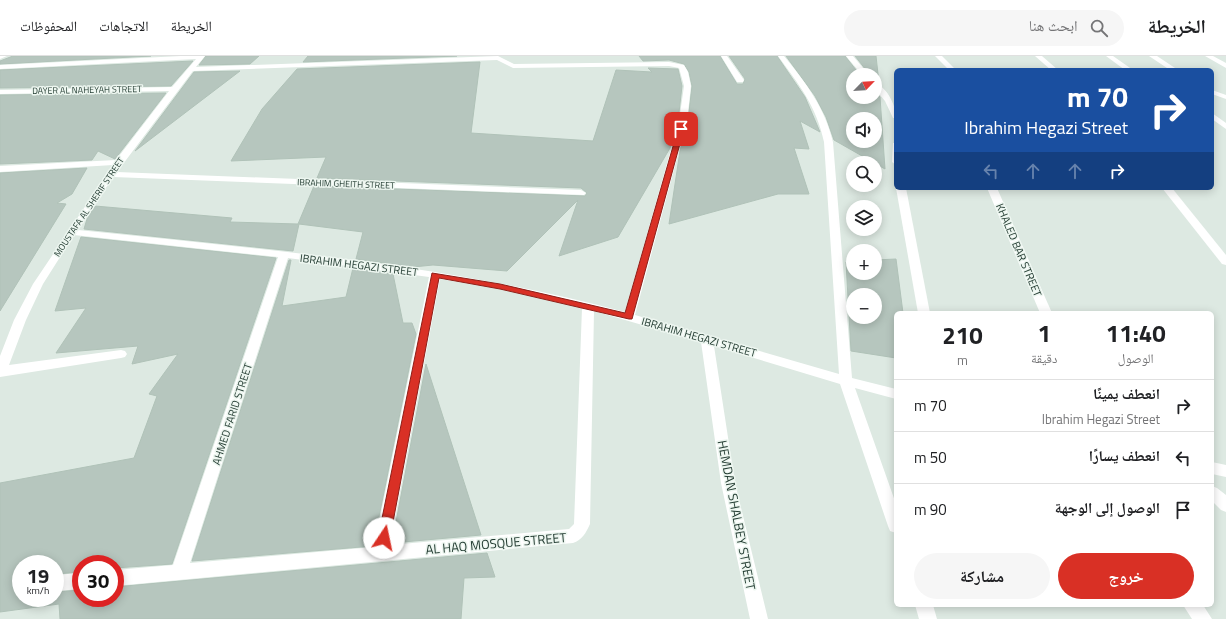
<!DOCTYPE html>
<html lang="ar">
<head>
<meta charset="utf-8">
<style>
	:root { --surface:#fff; --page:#f6f6f6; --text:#202124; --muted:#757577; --line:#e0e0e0; --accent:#d93025 }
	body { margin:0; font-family:"Titillium Web","Noto Naskh Arabic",sans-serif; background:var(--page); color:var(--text); direction:rtl; height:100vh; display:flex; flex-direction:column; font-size:15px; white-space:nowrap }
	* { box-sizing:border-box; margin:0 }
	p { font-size:13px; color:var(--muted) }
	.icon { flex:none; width:22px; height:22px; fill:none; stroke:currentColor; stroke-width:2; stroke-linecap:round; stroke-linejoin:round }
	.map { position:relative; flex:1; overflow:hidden; direction:ltr }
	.side { position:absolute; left:894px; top:255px; width:320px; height:296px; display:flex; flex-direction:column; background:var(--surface); border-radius:6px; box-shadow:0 2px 10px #0003; direction:rtl }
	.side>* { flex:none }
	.hud { position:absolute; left:894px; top:12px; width:320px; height:122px; border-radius:6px; box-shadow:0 2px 10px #0003; direction:rtl; background:#1a4fa0; color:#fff; overflow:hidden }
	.needle { width:26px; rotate:65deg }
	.buttons { position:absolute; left:846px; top:12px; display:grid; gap:8px }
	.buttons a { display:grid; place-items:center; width:36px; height:36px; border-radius:50%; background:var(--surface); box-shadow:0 2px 10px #0003; font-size:20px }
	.speed { position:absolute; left:12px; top:499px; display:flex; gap:8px; font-size:20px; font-weight:700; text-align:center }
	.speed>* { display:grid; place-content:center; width:52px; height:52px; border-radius:50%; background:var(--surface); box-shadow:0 2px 10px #0003; line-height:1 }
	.speed small { font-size:10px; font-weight:400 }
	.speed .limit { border:6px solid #d22; background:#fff; color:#111 }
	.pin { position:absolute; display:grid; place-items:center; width:34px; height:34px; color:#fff; margin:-17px; border-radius:8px; box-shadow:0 2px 6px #0006 }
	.me { position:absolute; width:44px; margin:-22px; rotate:11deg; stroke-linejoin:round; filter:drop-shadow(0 0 3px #0008) }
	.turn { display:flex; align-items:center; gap:14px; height:84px; padding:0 20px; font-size:18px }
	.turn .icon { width:52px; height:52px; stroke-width:2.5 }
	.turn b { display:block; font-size:28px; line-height:34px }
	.lanes { display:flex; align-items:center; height:38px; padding:0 20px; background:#0003; justify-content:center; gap:20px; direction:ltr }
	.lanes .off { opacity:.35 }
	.eta { display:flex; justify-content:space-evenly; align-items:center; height:68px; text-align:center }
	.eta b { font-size:24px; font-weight:700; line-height:28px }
	.action { display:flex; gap:8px; margin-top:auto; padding:8px 20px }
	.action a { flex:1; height:46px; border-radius:24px; background:var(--accent); color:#fff; font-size:16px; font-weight:700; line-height:46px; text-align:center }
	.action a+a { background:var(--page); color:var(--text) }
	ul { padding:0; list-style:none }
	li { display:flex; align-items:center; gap:12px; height:52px; padding:0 20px; border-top:1px solid var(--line) }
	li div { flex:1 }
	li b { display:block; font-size:15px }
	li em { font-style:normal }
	header { display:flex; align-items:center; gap:24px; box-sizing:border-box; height:56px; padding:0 20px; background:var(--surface); border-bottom:1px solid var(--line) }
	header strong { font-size:19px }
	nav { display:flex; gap:22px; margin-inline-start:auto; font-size:14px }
	.search { width:280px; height:36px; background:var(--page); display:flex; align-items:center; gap:10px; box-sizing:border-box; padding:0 14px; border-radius:22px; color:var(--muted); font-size:15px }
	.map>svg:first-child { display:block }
</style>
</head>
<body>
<header>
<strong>الخريطة</strong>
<div class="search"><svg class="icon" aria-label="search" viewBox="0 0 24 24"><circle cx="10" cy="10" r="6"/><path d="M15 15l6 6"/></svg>ابحث هنا</div>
<nav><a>الخريطة</a><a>الاتجاهات</a><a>المحفوظات</a></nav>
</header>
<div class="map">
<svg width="1226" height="563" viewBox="0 0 1226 563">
	<rect width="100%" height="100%" fill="#dde9e2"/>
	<g fill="#b6c6be" stroke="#b0c2b8" fill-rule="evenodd">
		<polygon points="13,0 151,0 0,8 0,5"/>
		<polygon points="206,0 259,0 250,8 199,9"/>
		<polygon points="308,0 457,0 303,6"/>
		<polygon points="639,0 720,0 737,28 743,28 745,23 729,0 777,0 805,41 820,76 800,65 809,93 794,92 809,138 778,138 669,168 680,95 688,65 692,30 689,16 684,8 669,4 643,5"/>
		<path d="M 786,0 L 845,0 L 860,19 L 853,19 L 853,41 L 875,41 L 875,35 L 880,41 L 885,113 L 834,84 L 826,61 L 815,40 ZM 853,63 L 875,63 L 875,85 L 853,85 Z"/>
		<polygon points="855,0 876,0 879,27 875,26 875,19 870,19"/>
		<polygon points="193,5 171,30 0,32 0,14"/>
		<polygon points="480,6 471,77 593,85 616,14 652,16 648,12 678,13 682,30 678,65 670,92 618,181 559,200 578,144 507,215 433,209 413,211 356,203 363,176 299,168 293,195 84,173 87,163 95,150 232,162 230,166 298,168 314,130 585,140 587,137 581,132 317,122 326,101 231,105 262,53 297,13"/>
		<polygon points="240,15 135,95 194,16"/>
		<polygon points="166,37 115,103 98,95 92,104 0,108 0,39"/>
		<polygon points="87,112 72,138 57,147 66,148 0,255 0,117"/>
		<polygon points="81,181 276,202 172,508 115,512 115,508 81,508 81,516 55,518 55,508 21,508 21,542 55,542 55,536 81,534 81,542 115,542 115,531 487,497 495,521 464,522 461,563 60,563 59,548 0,556 0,427 134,402 157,340 149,338 178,298 132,308 138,290 56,297 86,252 55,255"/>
		<path d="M 896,203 L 903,257 L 896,257 L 896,302 L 851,295 L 846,206 L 853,205 L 853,217 L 875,217 L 875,204 ZM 853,239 L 875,239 L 875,261 L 853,261 Z"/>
		<polygon points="289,204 291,204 282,250 346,241 353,212 393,218 403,267 412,267 416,278 373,490 192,505"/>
		<polygon points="426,308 481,479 392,487"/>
	</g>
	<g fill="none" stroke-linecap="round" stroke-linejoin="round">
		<g fill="#fff" fill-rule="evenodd">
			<polygon points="0,0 7,0 0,3"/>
			<path d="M 181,0 L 205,0 L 196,11 L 498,0 L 514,8 L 669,6 L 684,9 L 688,16 L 691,30 L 687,65 L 635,259 L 839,318 L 824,86 C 816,49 799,29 778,0 L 784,0 C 806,27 825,52 833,86 L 852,322 L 896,333 L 896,343 L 855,332 L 896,448 L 896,477 L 890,475 L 888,470 L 840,328 L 714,290 L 735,427 L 768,563 L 750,563 L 721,427 L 701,286 L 594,255 L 590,468 C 586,477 582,484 573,487 L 115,530 L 115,514 L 173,509 L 278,201 L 74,179 L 43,228 L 26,264 L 9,309 L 121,294 L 125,295 L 127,298 L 125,301 L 121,302 L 0,321 L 0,300 L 14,264 L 33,228 L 113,109 L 0,116 L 0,110 L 116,104 L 169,35 L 0,38 L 0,34 L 172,31 L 196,3 L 0,13 L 0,9 ZM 497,4 L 513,12 L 669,10 L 679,12 L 684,30 L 679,65 L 625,256 C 446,208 261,193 78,174 L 113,121 L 584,139 L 586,137 L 581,134 L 117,116 L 193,15 ZM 288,202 L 429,221 L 374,491 L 190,507 ZM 440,223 L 500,233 L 582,252 L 574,468 L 569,473 L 390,489 Z"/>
			<polygon points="721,0 727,0 744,24 743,26 737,26"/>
			<polygon points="846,0 853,0 869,19 862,19"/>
			<polygon points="935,0 942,0 956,14 949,14"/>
			<polygon points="1035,0 1042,0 1058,14 1051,14"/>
			<polygon points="1106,0 1113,0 1133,14 1125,14"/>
			<polygon points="1149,0 1157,0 1178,14 1170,14"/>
			<polygon points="1205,0 1213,0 1226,7 1226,12"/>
			<path d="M 875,27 C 888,32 896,50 896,62 L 893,62 L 885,45 L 875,33 Z"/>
			<polygon points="1212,34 1226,39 1226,43 1212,38"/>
			<polygon points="1212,57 1226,67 1226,73 1212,63"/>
			<polygon points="893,87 896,87 896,109 892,106"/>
			<polygon points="896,132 906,132 930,257 918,257"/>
			<polygon points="987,132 997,132 1052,257 1040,257"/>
			<polygon points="1162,132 1172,132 1226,199 1226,209 1222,208"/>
			<polygon points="1212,406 1226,409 1226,421 1212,418"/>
			<polygon points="1212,430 1217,432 1226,439 1226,456 1221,454 1212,445"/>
			<polygon points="81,517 81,533 55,535 55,519"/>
			<polygon points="915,549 933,549 937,563 919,563"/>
			<polygon points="1183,549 1203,549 1212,563 1192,563"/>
		</g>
	</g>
	<polygon fill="#d93025" stroke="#8d1f18" points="681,71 684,73 632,263 629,263 500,233 439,222 390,482 388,486 384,487 380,486 378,482 432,217 500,228 625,257 678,73"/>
	<g text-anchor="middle" stroke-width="3" stroke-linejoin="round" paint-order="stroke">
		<g font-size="9" fill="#1f382e" stroke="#edf6f0">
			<text transform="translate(87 34) rotate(-1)" y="3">DAYER AL NAHEYAH STREET</text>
			<text transform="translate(346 128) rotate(2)" y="3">IBRAHIM GHEITH STREET</text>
			<text transform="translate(89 151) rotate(-56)" y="3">MOUSTAFA AL SHERIF STREET</text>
		</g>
		<g font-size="11" fill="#1f382e" stroke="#edf6f0">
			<text transform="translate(1019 194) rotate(67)" y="4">KHALED BAR STREET</text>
			<text transform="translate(359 209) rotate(7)" y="4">IBRAHIM HEGAZI STREET</text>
			<text transform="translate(699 281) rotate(16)" y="4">IBRAHIM HEGAZI STREET</text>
			<text transform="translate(232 358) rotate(-72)" y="4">AHMED FARID STREET</text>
		</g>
		<g font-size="13" fill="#1f382e" stroke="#edf6f0">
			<text transform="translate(737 459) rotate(79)" y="5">HEMDAN SHALBEY STREET</text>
			<text transform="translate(496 487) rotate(-5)" y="5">AL HAQ MOSQUE STREET</text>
		</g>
	</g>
</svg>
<div class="buttons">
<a><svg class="needle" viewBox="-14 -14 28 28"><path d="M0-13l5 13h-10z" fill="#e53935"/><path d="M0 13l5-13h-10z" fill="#757577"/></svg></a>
<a><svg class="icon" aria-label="sound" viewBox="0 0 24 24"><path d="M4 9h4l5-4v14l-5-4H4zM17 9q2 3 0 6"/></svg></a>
<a><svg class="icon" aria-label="search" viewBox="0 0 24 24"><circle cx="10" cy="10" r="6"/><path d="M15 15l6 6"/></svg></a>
<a><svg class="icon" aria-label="layers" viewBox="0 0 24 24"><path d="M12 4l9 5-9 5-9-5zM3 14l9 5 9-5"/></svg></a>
<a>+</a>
<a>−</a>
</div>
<div class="speed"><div>19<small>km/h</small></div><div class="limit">30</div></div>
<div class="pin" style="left:681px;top:73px;background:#d93025"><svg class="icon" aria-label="arrive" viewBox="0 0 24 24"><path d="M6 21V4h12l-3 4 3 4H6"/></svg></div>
<svg class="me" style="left:384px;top:482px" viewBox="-20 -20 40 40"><circle r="19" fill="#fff"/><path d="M0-13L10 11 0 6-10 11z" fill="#d93025"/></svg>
<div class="hud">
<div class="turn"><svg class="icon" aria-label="right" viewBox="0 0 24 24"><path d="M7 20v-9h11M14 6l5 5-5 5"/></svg><div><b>70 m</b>Ibrahim Hegazi Street</div></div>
<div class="lanes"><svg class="icon off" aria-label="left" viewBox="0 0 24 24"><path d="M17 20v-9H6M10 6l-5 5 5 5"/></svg><svg class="icon off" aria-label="ahead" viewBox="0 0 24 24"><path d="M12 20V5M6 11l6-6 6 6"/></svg><svg class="icon off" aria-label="ahead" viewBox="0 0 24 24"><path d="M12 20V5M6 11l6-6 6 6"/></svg><svg class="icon" aria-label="right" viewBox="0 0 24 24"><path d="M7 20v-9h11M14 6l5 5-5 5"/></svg></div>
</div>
<section class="side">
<div class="eta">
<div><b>11:40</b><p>الوصول</p></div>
<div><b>1</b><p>دقيقة</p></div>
<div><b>210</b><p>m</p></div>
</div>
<ul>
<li><svg class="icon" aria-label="right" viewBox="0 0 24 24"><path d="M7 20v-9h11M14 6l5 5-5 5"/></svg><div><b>انعطف يمينًا</b><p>Ibrahim Hegazi Street</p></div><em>70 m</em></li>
<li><svg class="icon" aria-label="left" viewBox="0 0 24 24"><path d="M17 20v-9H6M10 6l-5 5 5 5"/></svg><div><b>انعطف يسارًا</b></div><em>50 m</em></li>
<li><svg class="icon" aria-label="arrive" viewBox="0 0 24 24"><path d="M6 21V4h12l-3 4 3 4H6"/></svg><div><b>الوصول إلى الوجهة</b></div><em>90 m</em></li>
</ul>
<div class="action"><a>خروج</a><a>مشاركة</a></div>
</section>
</div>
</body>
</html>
